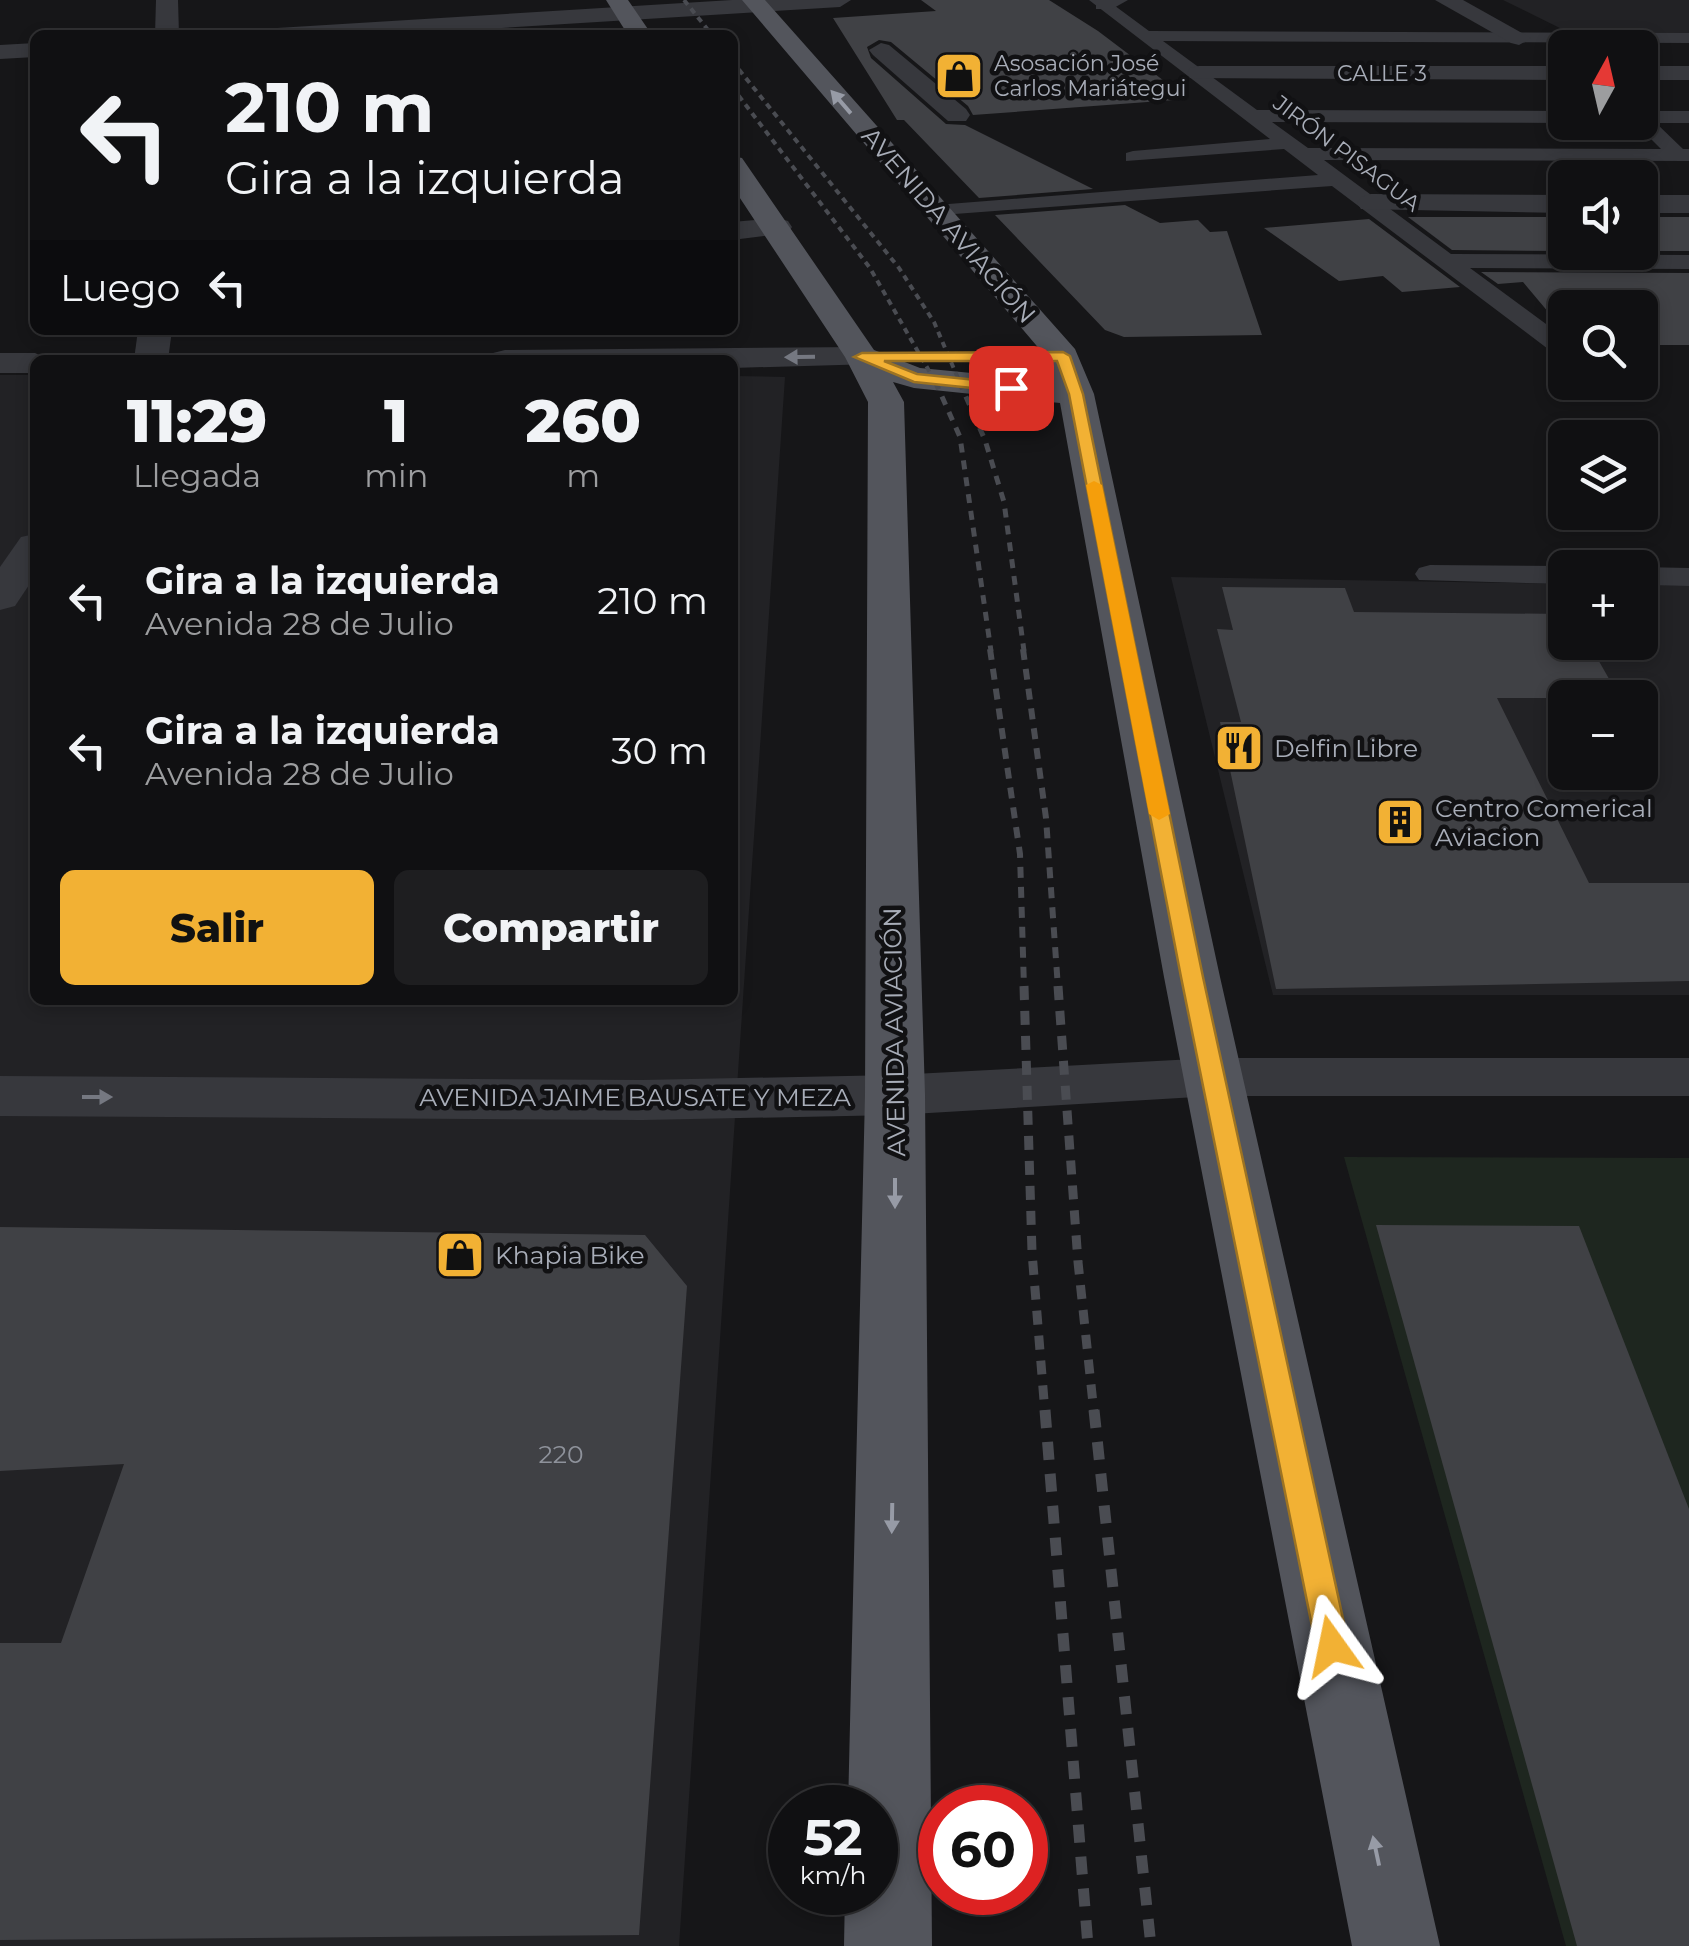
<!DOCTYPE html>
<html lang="es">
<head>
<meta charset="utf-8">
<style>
	:root { --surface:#101012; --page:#1e1e20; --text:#f1f3f6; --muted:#9c9d9f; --line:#303032; --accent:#f2b134 }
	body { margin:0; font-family:Montserrat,sans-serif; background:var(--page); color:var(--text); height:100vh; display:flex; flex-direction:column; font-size:38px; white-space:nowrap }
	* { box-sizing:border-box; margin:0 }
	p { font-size:32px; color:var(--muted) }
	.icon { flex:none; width:55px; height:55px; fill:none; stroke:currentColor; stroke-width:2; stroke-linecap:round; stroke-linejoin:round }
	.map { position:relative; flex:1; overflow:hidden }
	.sheet { position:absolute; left:30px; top:355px; width:708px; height:650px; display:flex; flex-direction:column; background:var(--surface); border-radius:15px; box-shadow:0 5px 15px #0003,0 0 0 2px var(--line) }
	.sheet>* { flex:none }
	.top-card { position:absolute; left:30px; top:30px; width:708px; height:305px; border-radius:15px; box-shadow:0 5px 15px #0003,0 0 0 2px var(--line); background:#101012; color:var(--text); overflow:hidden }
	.needle { width:65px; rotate:8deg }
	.controls { position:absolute; left:1548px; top:30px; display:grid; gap:20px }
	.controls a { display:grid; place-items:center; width:110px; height:110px; border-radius:15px; background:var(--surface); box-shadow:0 5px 15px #0003,0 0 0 2px var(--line); font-size:50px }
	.speed { position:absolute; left:768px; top:1785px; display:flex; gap:20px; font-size:50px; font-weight:700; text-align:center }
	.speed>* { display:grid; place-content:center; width:130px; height:130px; border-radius:50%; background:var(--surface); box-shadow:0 5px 15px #0003,0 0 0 2px var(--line); line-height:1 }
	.speed small { font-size:25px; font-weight:400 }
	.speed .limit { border:15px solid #d22; background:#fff; color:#111 }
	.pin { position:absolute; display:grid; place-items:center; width:85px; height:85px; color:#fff; margin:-42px; border-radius:20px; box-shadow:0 5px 15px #0006 }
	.me { position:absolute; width:110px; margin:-55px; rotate:348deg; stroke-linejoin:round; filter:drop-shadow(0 0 8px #0008) }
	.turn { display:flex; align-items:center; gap:35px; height:210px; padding:0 30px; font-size:45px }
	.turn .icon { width:130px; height:130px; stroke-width:2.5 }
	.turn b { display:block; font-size:70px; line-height:85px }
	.then { display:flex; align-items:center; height:95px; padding:0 30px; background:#0003; gap:20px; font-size:38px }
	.eta { display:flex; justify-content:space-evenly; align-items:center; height:170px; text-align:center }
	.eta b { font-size:60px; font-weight:800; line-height:70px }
	.button { display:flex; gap:20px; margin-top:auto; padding:20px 30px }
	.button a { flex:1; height:115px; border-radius:15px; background:var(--accent); color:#111; font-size:40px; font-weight:800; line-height:115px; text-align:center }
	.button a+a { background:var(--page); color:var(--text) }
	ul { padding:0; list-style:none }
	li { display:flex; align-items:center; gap:30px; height:150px; padding:0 30px }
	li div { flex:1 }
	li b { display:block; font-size:38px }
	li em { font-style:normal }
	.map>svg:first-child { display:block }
</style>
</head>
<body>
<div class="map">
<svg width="1689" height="1946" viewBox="0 0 1689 1946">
	<rect width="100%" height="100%" fill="#161618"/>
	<g fill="#222225" fill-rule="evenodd">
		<polygon points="1503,0 1689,0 1689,34 1572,34"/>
		<polygon points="0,375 35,375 35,1000 732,1000 733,376 785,377 679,1946 0,1946"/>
		<path d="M 1171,577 L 1565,584 L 1565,642 L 1640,642 L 1640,585 L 1689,586 L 1689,995 L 1273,995 ZM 1565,698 L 1640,698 L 1640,772 L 1565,772 Z"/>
	</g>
	<polygon fill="#1e261f" points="1344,1157 1689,1158 1689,1946 1566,1946"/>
	<g fill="#404145">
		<polygon points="921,0 1049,0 1098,31 1188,99 973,115 968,106 891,42 879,40 867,47 871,58 946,124 965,125 1093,189 979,198 904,120 897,120 833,18 936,11"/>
		<polygon points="1125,205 1160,223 1198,220 1210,232 1227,231 1262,335 1124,337 1105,330 995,215"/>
		<polygon points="1408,217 1565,217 1565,251 1452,250"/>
		<rect x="1640" y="217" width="49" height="34"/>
		<polygon points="1369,219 1460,287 1402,292 1383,276 1339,281 1264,228"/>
		<polygon points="1481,272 1689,273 1689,345 1640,345 1640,308 1565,308 1565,332 1523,282 1498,284"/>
		<polygon points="1222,587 1345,588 1354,612 1565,614 1565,642 1588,642 1620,698 1497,698 1589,883 1689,883 1689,981 1276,989 1220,722 1241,722 1217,629 1233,630"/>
		<polygon points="1376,1225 1579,1226 1689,1509 1689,1946 1577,1946"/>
		<polygon points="0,1227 645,1235 687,1286 639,1935 0,1940 0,1643 61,1643 124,1464 0,1471"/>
	</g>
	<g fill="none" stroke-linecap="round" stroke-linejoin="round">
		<g fill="#37383d" fill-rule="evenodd">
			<polygon points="1089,0 1107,0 1149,31 1689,33 1689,43 1163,41 1257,110 1565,111 1565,123 1272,122 1308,148 1661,149 1634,122 1640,122 1640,111 1689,111 1689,123 1656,123 1683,149 1689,149 1689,161 1324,160 1451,254 1689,255 1689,269 1470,268 1565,338 1565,357 1556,355 1332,186 928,216 925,211 936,205 1318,175 1284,149 1126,161 1126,153 1133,151 1270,139"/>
			<polygon points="1430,565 1565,566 1571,568 1565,568 1565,584 1419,580 1415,574 1419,568"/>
			<polygon points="1640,567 1689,568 1689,586 1640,585"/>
		</g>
		<g fill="#37383d" fill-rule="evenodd">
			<polygon points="881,43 889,45 966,109 970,115 966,121 948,121 873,55 869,50"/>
			<polygon points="138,330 172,330 168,360 134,360"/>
		</g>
		<g fill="#37383d" fill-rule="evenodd">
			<polygon points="156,0 178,0 179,35 155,35"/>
			<polygon points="732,0 851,0 840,7 388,35 265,35 277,28"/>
			<polygon points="1096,0 1128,0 1112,9 1096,9"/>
			<polygon points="1435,0 1463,0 1531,38 1519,45 1511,43"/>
			<polygon points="35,43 35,57 0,59 0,45"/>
			<polygon points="1199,66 1565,66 1565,80 1190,78 1187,73 1190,68"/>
			<rect x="1640" y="66" width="49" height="14"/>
			<polygon points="1371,194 1565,195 1565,213 1361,209 1357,203 1361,197"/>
			<rect x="1640" y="195" width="49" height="18"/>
			<polygon points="777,218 788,221 792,227 788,233 732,240 732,222"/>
			<polygon points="862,347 874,350 879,357 874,364 732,368 732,360 488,360 493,353 505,350"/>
			<polygon points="0,353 35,353 50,360 35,360 35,373 0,373"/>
			<polygon points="35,534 35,576 15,606 0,610 0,567 21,537"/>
			<polygon points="895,1075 916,1081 925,1095 916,1109 895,1115 642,1120 0,1116 0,1076 642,1080"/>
		</g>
		<polygon fill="#37383d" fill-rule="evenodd" points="1213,1058 1689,1058 1689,1096 1213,1096 895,1115 874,1109 865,1095 874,1081 895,1075"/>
		<g fill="#53555c" fill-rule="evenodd">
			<polygon points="606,0 628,0 652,35 628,35"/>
			<polygon points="742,0 765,0 1075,349 1094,394 1220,977 1440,1946 1352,1946 1164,977 1060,403 914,388 893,382 904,402 925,1095 932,1946 844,1946 845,1892 875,1892 875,1808 848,1808 865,1095 868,402 845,357 732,186 732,156 742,158 874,350 920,368 1054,381 1047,358"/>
		</g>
		<g stroke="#4a4c52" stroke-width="4" stroke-dasharray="6 5" stroke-linecap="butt">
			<polyline points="684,0 712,35"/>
			<polyline points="732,61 899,268 934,322 960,383"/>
			<polyline points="732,87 870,268 936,383"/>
		</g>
		<g stroke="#4a4c52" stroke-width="5" stroke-dasharray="9 8" stroke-linecap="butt">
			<polyline points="935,381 960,437 991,651"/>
			<polyline points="959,381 985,440 1004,502 1024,651"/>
		</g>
		<g stroke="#4a4c52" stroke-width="6" stroke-dasharray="11 9" stroke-linecap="butt">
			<polyline points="990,649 1020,854 1024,988"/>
			<polyline points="1023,649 1046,818 1058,988"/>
		</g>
		<g stroke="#4a4c52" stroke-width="9" stroke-dasharray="14 11" stroke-linecap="butt">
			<polyline points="1024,986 1032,1252 1045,1413"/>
			<polyline points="1058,986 1078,1262 1094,1413"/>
		</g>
		<g stroke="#4a4c52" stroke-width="11" stroke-dasharray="18 14" stroke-linecap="butt">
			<polyline points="1045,1410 1088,1946"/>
			<polyline points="1094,1410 1151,1946"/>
		</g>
	</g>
	<defs><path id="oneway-solid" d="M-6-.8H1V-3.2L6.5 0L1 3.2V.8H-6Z" transform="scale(2.5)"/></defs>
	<g fill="#979ba6">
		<use href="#oneway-solid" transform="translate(841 102) rotate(-131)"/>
		<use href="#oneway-solid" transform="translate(895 1193) rotate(90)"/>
		<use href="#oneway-solid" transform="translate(892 1518) rotate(91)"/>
		<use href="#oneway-solid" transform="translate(1376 1851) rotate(-102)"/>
	</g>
	<g fill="#757881">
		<use href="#oneway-solid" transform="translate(800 357) rotate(179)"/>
		<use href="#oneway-solid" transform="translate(97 1097)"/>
	</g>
	<polygon fill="#f2b134" stroke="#9d7322" stroke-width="2.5" points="1063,352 1070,356 1083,394 1203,977 1349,1646 1344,1656 1332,1660 1321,1656 1316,1646 1181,977 1069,394 1057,361 884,361 917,374 1016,384 1016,391 1011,392 914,382 854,357 862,353"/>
	<polygon fill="#f59e0b" points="1094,481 1102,485 1170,814 1159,820 1149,814 1086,485"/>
	<defs>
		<g id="shop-square" transform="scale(2.5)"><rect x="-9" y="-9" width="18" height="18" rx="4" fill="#f2b134" stroke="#111113"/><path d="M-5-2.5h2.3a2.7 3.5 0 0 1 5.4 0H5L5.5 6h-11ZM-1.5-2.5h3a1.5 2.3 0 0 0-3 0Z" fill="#111"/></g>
		<g id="restaurant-square" transform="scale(2.5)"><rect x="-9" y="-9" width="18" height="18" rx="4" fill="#f2b134" stroke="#111113"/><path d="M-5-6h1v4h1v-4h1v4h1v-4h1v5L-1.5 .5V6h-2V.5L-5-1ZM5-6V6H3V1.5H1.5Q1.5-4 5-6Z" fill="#111"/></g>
		<g id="building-square" transform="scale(2.5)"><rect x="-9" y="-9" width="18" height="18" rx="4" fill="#f2b134" stroke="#111113"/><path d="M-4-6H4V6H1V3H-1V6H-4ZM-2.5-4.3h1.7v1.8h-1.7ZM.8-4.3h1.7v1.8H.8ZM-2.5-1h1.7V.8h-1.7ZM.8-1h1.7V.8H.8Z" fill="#111"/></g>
	</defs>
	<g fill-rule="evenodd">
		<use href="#shop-square" x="959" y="76"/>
		<use href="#restaurant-square" x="1239" y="748"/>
		<use href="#building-square" x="1400" y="822"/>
		<use href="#shop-square" x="460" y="1255"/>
	</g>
	<g text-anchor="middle" stroke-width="9" stroke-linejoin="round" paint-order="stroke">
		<g font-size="22" fill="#a8adb8" stroke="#111113" text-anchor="start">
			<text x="994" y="71">Asosación José<tspan x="994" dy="25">Carlos Mariátegui</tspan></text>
		</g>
		<g font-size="22" fill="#a8adb8" stroke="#111113">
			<text x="1382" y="81">CALLE 3</text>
			<text transform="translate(1347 153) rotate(37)" y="8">JIRÓN PISAGUA</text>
		</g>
		<g font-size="25" fill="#a8adb8" stroke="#111113">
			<text transform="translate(949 225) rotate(49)" y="9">AVENIDA AVIACIÓN</text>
			<text transform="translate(894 1032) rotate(-91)" y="9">AVENIDA AVIACIÓN</text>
			<text x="635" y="1106">AVENIDA JAIME BAUSATE Y MEZA</text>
		</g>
		<g font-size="25" fill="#a8adb8" stroke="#111113" text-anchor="start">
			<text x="1274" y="757">Delfin Libre</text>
			<text x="1435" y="817">Centro Comerical<tspan x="1435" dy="29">Aviacion</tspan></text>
			<text x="495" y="1264">Khapia Bike</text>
		</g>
		<g font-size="25" fill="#8e929b">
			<text x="561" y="1463">220</text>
		</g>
	</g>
</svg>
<div class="controls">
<a><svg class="needle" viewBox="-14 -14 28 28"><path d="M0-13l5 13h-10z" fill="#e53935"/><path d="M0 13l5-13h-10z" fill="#9c9d9f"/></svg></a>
<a><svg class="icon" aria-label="sound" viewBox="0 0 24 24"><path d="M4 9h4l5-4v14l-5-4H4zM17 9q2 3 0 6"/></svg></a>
<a><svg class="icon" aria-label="search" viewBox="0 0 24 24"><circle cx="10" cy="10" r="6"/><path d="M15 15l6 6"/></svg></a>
<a><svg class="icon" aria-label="layers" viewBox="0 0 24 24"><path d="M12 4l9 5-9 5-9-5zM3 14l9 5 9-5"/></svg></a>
<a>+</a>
<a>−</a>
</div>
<div class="speed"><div>52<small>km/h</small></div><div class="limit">60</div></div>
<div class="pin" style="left:1011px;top:388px;background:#d93025"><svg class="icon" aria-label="arrive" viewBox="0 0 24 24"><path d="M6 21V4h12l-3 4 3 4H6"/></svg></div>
<svg class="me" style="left:1332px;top:1646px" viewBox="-20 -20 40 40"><path d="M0-17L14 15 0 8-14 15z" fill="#f2b134" stroke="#fff" stroke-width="4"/></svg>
<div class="top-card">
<div class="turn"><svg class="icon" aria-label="left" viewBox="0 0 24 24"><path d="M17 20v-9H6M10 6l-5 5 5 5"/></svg><div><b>210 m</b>Gira a la izquierda</div></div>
<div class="then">Luego<svg class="icon" aria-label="left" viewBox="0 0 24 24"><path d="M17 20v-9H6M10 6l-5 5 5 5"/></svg></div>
</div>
<section class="sheet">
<div class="eta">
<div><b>11:29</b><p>Llegada</p></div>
<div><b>1</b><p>min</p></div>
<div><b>260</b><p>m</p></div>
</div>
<ul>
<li><svg class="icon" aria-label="left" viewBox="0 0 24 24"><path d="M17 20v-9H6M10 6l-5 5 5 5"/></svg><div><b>Gira a la izquierda</b><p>Avenida 28 de Julio</p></div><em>210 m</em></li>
<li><svg class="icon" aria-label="left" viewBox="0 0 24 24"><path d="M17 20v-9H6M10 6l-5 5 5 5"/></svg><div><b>Gira a la izquierda</b><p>Avenida 28 de Julio</p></div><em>30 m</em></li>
</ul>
<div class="button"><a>Salir</a><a>Compartir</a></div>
</section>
</div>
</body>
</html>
